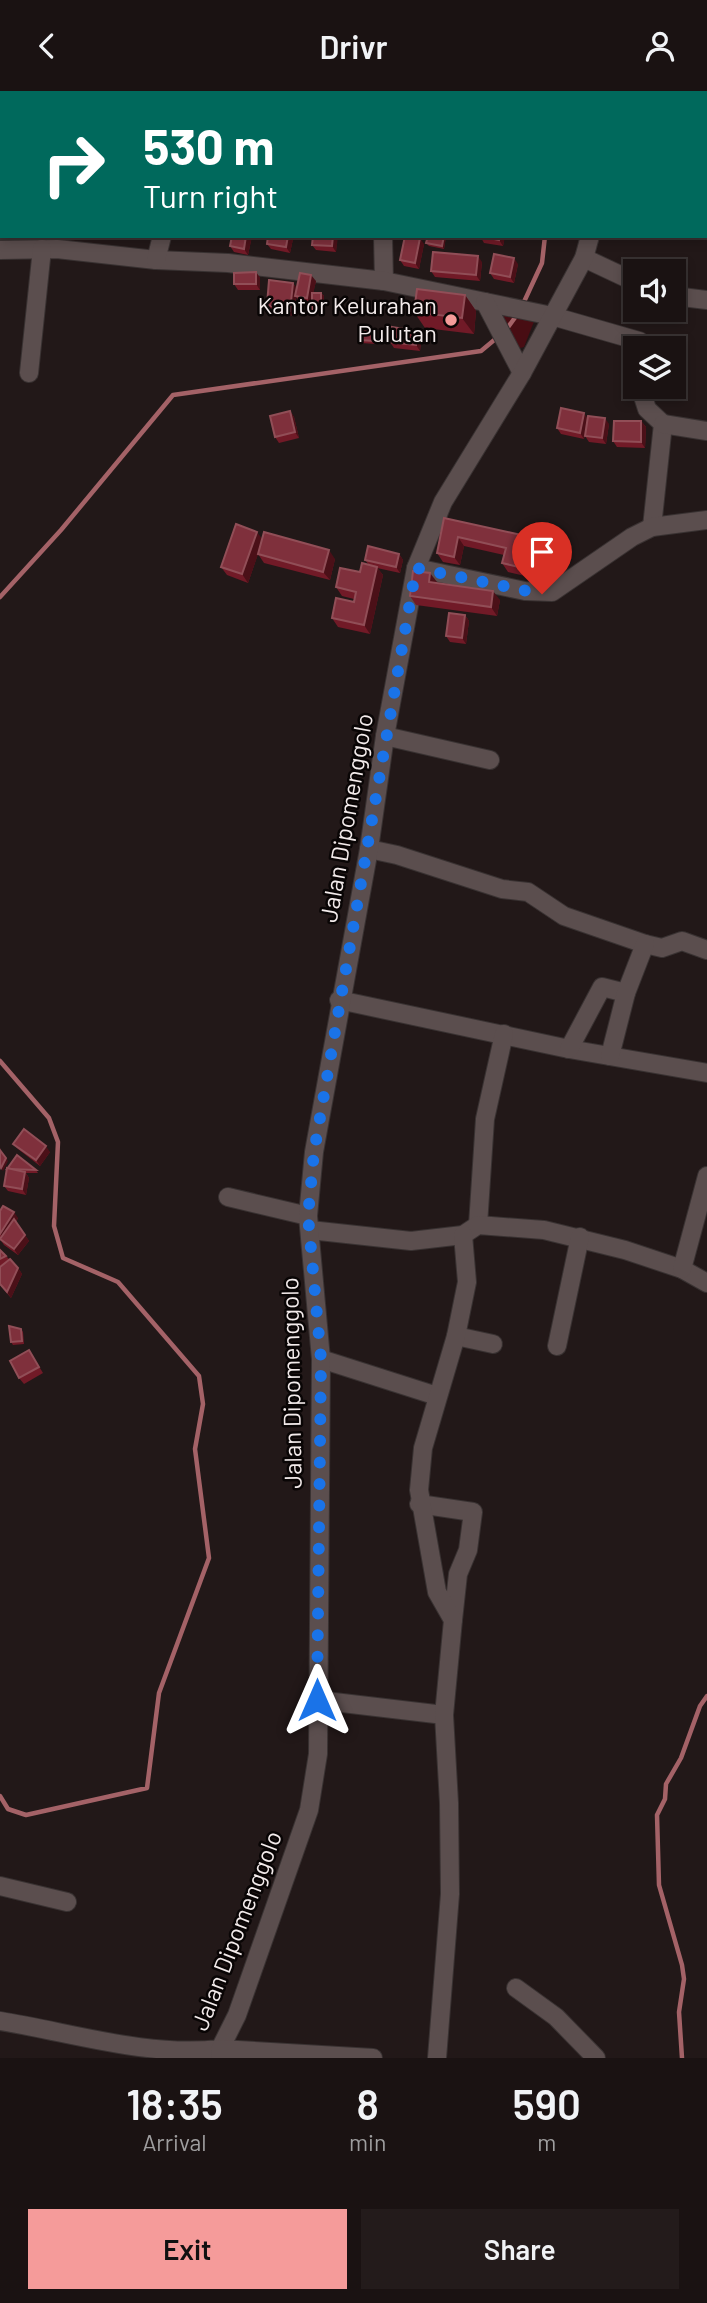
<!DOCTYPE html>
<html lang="en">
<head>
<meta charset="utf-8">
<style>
	:root { --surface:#1a1212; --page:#231b1b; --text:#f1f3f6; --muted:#9f9e9f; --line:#383232; --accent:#f59b9a }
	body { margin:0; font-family:Barlow,sans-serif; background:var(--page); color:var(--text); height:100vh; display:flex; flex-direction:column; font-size:26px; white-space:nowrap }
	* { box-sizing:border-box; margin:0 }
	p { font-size:23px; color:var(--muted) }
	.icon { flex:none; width:38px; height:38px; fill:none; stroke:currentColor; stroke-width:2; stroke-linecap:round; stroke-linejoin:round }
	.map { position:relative; height:1967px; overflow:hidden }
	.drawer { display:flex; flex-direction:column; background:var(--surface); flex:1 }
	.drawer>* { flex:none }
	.guide { position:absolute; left:0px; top:0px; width:707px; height:147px; box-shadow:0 4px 10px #0003,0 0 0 2px var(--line); background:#00695c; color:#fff; overflow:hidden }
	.tools { position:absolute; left:623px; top:168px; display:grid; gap:14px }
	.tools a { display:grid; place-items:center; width:63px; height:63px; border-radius:0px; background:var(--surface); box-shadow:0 4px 10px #0003,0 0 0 2px var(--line); font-size:35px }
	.pin { position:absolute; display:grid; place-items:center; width:60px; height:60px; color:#fff; margin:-72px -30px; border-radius:50% 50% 50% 0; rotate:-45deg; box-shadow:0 0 7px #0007 }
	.pin .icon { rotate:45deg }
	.me { position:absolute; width:77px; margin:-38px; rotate:0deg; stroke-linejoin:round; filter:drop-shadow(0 0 5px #0008) }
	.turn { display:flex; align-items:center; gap:24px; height:147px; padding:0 28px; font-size:32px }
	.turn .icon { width:91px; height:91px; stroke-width:2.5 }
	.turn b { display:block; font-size:49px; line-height:60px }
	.eta { display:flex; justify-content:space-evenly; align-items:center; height:119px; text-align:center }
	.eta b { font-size:42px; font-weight:600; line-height:49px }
	.cta { display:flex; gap:14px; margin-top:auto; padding:14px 28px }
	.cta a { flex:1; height:80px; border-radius:0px; background:var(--accent); color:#111; font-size:28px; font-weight:600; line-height:80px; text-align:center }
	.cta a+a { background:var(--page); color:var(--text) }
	header { display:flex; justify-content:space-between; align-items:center; height:91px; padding:0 28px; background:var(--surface); font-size:32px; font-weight:600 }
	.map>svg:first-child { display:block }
</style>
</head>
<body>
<header><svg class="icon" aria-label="back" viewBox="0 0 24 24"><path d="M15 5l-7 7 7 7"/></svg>Drivr<svg class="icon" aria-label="person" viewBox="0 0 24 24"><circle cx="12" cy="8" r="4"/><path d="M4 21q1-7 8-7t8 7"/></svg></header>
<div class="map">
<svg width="707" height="1967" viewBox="0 0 707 1967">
	<rect width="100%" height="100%" fill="#221818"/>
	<polygon fill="#480d13" points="495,219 535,228 524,256 516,258"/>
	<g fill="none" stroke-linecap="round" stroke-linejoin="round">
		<g stroke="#a46267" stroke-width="4.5">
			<polyline points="566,2 567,0"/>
			<polyline points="523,213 542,172 545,145"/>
			<polyline points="506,239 519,221"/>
			<polyline points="0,506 61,439 173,304 481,260 499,245"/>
			<polyline points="0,970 49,1027 58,1051 54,1135 63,1167 118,1191 199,1285 203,1313 195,1358 209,1467 159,1602 147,1697 26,1724 8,1718 0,1705"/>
			<polyline points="682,1967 679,1921 684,1888 682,1874 659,1794 657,1724 665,1708 666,1693 681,1667 700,1615 707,1605"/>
		</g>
		<g stroke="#393232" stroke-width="20">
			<g id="minor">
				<polyline points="184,0 185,2"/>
				<polyline points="68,2 69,0"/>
				<polyline points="621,2 622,0"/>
				<polyline points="703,2 703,0"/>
				<polyline points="705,89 707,89"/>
				<polyline points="383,145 384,190"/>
				<polyline points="0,159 57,158 156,169 228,172 384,190 552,225 639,250 642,257"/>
				<polyline points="584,167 635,191"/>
				<polyline points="156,169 162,145"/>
				<polyline points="674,205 707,209"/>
				<polyline points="485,211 522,282"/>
				<polyline points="29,282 42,158"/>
				<polyline points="640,296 647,318 663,333 652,436"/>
				<polyline points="663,333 707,340"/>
				<polyline points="416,477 525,500 552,501 632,446 652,436 707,429"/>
				<polyline points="385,645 490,669"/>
				<polyline points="369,758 397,764 502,798 528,801 564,825 645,853 662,857 682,850 707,859"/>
				<polyline points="339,909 569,958 707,982"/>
				<polyline points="569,958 602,896 626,902"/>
				<polyline points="610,965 626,902 645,853"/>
				<polyline points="228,1106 308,1125"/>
				<polyline points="478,1134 485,1028 504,943"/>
				<polyline points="310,1139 411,1150 463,1144 478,1134 544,1139 625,1159 682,1178 707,1192"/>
				<polyline points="682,1178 707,1085"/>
				<polyline points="456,1245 493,1253"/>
				<polyline points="557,1255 580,1146"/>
				<polyline points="321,1268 437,1305"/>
				<polyline points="419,1413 473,1421 468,1459 458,1483 453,1529"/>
				<polyline points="317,1609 444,1624"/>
				<polyline points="0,1795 67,1811"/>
				<polyline points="516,1897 556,1926 596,1967"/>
				<path d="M 0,1930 C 73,1942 146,1966 220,1958 L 237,1924 L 309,1719 L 318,1663 L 321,1268 L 308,1125 L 314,1061 L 369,758 L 385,645 L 416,477 L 443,411 L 522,282 L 584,167 L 590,145"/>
				<polyline points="221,1967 220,1958 373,1967"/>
				<polyline points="437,1967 450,1803 449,1712 444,1624 453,1529 437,1501 419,1399 423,1357 456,1245 467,1191 463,1144"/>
			</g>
		</g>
		<use href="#minor" stroke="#5b4e4e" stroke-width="18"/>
	</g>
	<g fill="#711a27">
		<polygon points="232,145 252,145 248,164 234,161 230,155"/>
		<polygon points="313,145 337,145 336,161 316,159 312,154"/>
		<polygon points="480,145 505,145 503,155 484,152"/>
		<polygon points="446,146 444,158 429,155 426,152"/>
		<polygon points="293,148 290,162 271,158 267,153"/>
		<polygon points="424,153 419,178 404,175 400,169"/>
		<polygon points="482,171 480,190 435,186 431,180"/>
		<polygon points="518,173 514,192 494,188 490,182"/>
		<polygon points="256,181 260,187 260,199 238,199 234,193"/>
		<polygon points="316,190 313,202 321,202 324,205 323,221 314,221 312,218 312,208 311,213 299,211 296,206 294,225 271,220 267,214 293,192 297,198"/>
		<polygon points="465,204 476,220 474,243 425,237 414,221"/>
		<polygon points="417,240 422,245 420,260 394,257 390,251"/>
		<polygon points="376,241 376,253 361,252 359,249"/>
		<polygon points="290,320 294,326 299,347 279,352 275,346"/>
		<polygon points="588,327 609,333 606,353 589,351 585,345 587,336 584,348 561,343 557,337"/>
		<polygon points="641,330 646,336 645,357 617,356 613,350"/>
		<polygon points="444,427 531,453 555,455 550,489 531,486 527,480 530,463 525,485 508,481 502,472 504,464 464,455 460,474 443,471 437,462"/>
		<polygon points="262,449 335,468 330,489 264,472 258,463 260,457 248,492 227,484 221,476"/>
		<polygon points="399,463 403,469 400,482 377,477 383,484 370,543 338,536 332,527 354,511 354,508 342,505 336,496 360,481 369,474 365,469"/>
		<polygon points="437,491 436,492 500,509 497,525 416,514 410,505"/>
		<polygon points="465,524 469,530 466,553 450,551 446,545"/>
		<polygon points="13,1053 50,1061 40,1075 18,1058"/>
		<polygon points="7,1077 36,1079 38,1082 26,1082 29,1087 26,1104 8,1100 4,1095"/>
		<polygon points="0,1120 18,1127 16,1131 29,1150 18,1164 4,1154 0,1148"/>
		<polygon points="0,1159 18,1177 22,1183 11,1207 0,1194"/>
		<polygon points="21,1238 23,1241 24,1253 13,1254 11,1251"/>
		<polygon points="29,1259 43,1282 24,1293 19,1287"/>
	</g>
	<g fill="#4b1018">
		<polygon points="246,145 252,145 248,164 244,158"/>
		<polygon points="288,145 291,145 293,148 290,162 286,156"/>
		<polygon points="333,145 337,145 338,146 336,161 332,155"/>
		<polygon points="444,145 446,145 444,158 442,155"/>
		<polygon points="500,145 505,145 503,155 499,149"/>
		<polygon points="420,147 424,153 419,178 415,172"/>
		<polygon points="478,165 482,171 480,190 476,184"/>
		<polygon points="514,167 518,173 514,192 510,186"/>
		<polygon points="256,181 260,187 260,199 256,193"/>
		<polygon points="311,184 316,190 311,213 307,207"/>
		<polygon points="293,192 297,198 294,225 290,220"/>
		<polygon points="321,202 324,205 323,221 321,218"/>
		<polygon points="465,204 476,220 474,243 462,227"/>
		<polygon points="374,238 376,241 376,253 374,250"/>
		<polygon points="417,240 422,245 420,260 416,254"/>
		<polygon points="290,320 294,326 299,347 295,341"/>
		<polygon points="584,322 588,328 584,348 580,342"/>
		<polygon points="605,327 609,333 606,353 602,347"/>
		<polygon points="641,330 646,336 645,357 641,351"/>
		<polygon points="257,441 263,449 248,492 242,483"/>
		<polygon points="526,445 532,453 525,485 519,476"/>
		<polygon points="458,446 464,455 460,474 454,466"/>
		<polygon points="551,449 555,455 550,489 546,483"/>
		<polygon points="329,459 335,468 330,489 323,481"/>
		<polygon points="399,463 403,469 400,482 396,476"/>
		<polygon points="377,476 383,484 370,543 364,534"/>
		<polygon points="430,482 437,491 436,500 429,491"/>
		<polygon points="493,500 500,509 497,525 491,516"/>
		<polygon points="465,524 469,530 466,553 462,547"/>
		<polygon points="46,1055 50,1061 40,1075 36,1069"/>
		<polygon points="6,1067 8,1070 3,1080 1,1077"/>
		<polygon points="25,1081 29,1087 26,1104 22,1098"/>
		<polygon points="14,1121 18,1127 4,1149 0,1143"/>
		<polygon points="25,1144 29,1150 18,1164 14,1158"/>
		<polygon points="18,1177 22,1183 11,1207 7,1201"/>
	</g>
	<g fill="#7f303c" stroke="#914e57" stroke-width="2">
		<polygon points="303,0 316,1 316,2 303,2"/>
		<polygon points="380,0 394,0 393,2 380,2"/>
		<polygon points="232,145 246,145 244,158 230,155"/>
		<polygon points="268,145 288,145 286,156 267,153"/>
		<polygon points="313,145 333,145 332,155 312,154"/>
		<polygon points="405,145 420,147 415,172 400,169"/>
		<polygon points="428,145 444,145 442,155 426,152"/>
		<polygon points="480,145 500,145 499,149"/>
		<polygon points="433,161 478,165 476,184 431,180"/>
		<polygon points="494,163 514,167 510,186 490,182"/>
		<polygon points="256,181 256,193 234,193 234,182"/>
		<polygon points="300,182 311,184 307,207 295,205"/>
		<polygon points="269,189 293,192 290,220 267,214"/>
		<polygon points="417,198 465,204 462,227 414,221"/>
		<rect x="312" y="202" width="9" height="16"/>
		<polygon points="392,236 417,240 416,254 390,251"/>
		<polygon points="359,237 374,238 374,250 359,249"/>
		<polygon points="561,317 584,322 580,342 557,337"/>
		<polygon points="290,320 295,341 275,346 270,325"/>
		<polygon points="588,325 605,327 602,347 585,345"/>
		<polygon points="614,330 641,330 641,351 613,350"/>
		<polygon points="444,427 526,445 519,476 502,472 506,457 458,446 454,466 437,462"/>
		<polygon points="236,433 257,441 242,483 221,476"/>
		<polygon points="264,441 329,459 323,481 258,463"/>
		<polygon points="532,446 551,449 546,483 527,480"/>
		<polygon points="368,455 399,463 396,476 365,469"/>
		<polygon points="362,472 377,476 364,534 332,527 336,507 354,511 356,501 336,496 340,477 360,481"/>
		<polygon points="413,480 430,482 429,491 493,500 491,516 410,505"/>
		<polygon points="449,522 465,524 462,547 446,545"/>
		<polygon points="24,1038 46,1055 36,1069 13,1053"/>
		<polygon points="0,1059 6,1067 1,1077 0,1075"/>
		<polygon points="17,1064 36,1079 7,1078"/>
		<polygon points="7,1077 25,1081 22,1098 4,1095"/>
		<polygon points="3,1115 14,1121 0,1143 0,1120"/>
		<polygon points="14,1128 25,1144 14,1158 0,1148"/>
		<polygon points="0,1159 6,1165 0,1168"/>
		<polygon points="10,1168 18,1177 7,1201 0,1193 0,1176"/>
		<polygon points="9,1235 21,1238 22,1250 11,1251"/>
		<polygon points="29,1259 39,1276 19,1287 10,1270"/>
	</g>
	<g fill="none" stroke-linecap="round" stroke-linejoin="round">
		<polyline stroke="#1a73e8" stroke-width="12" stroke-dasharray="0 21.6" points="317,1609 321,1268 308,1125 314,1061 416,477 542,503"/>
	</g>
	<circle fill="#f59b9a" stroke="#090505" stroke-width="2.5" cx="451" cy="229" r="7"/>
	<g text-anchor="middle" stroke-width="5" stroke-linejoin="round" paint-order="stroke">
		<g font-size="24" fill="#f3ebeb" stroke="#090505" text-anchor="end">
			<text x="437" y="223">Kantor Kelurahan<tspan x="437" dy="28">Pulutan</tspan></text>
		</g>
		<g font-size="24" fill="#f3ebeb" stroke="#090505">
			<text transform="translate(347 727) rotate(-80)" y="8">Jalan Dipomenggolo</text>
			<text transform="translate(292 1292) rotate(-91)" y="8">Jalan Dipomenggolo</text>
			<text transform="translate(237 1840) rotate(-69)" y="8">Jalan Dipomenggolo</text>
		</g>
	</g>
</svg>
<div class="tools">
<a><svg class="icon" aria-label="sound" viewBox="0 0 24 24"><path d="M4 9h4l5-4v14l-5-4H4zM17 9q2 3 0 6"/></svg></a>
<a><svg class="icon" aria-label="layers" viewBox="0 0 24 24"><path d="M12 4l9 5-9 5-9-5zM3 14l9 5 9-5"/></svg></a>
</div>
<div class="pin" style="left:542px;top:503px;background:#d93025"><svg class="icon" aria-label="arrive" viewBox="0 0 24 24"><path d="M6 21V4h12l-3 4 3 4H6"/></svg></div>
<svg class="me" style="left:317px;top:1609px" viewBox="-20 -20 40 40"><path d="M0-17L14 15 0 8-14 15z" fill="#1a73e8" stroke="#fff" stroke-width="4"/></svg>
<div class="guide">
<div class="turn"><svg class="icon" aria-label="right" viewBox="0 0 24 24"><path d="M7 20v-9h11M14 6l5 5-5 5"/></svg><div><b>530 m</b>Turn right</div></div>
</div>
</div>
<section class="drawer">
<div class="eta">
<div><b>18:35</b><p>Arrival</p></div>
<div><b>8</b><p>min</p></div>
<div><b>590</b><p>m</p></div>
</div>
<div class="cta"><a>Exit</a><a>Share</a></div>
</section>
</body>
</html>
